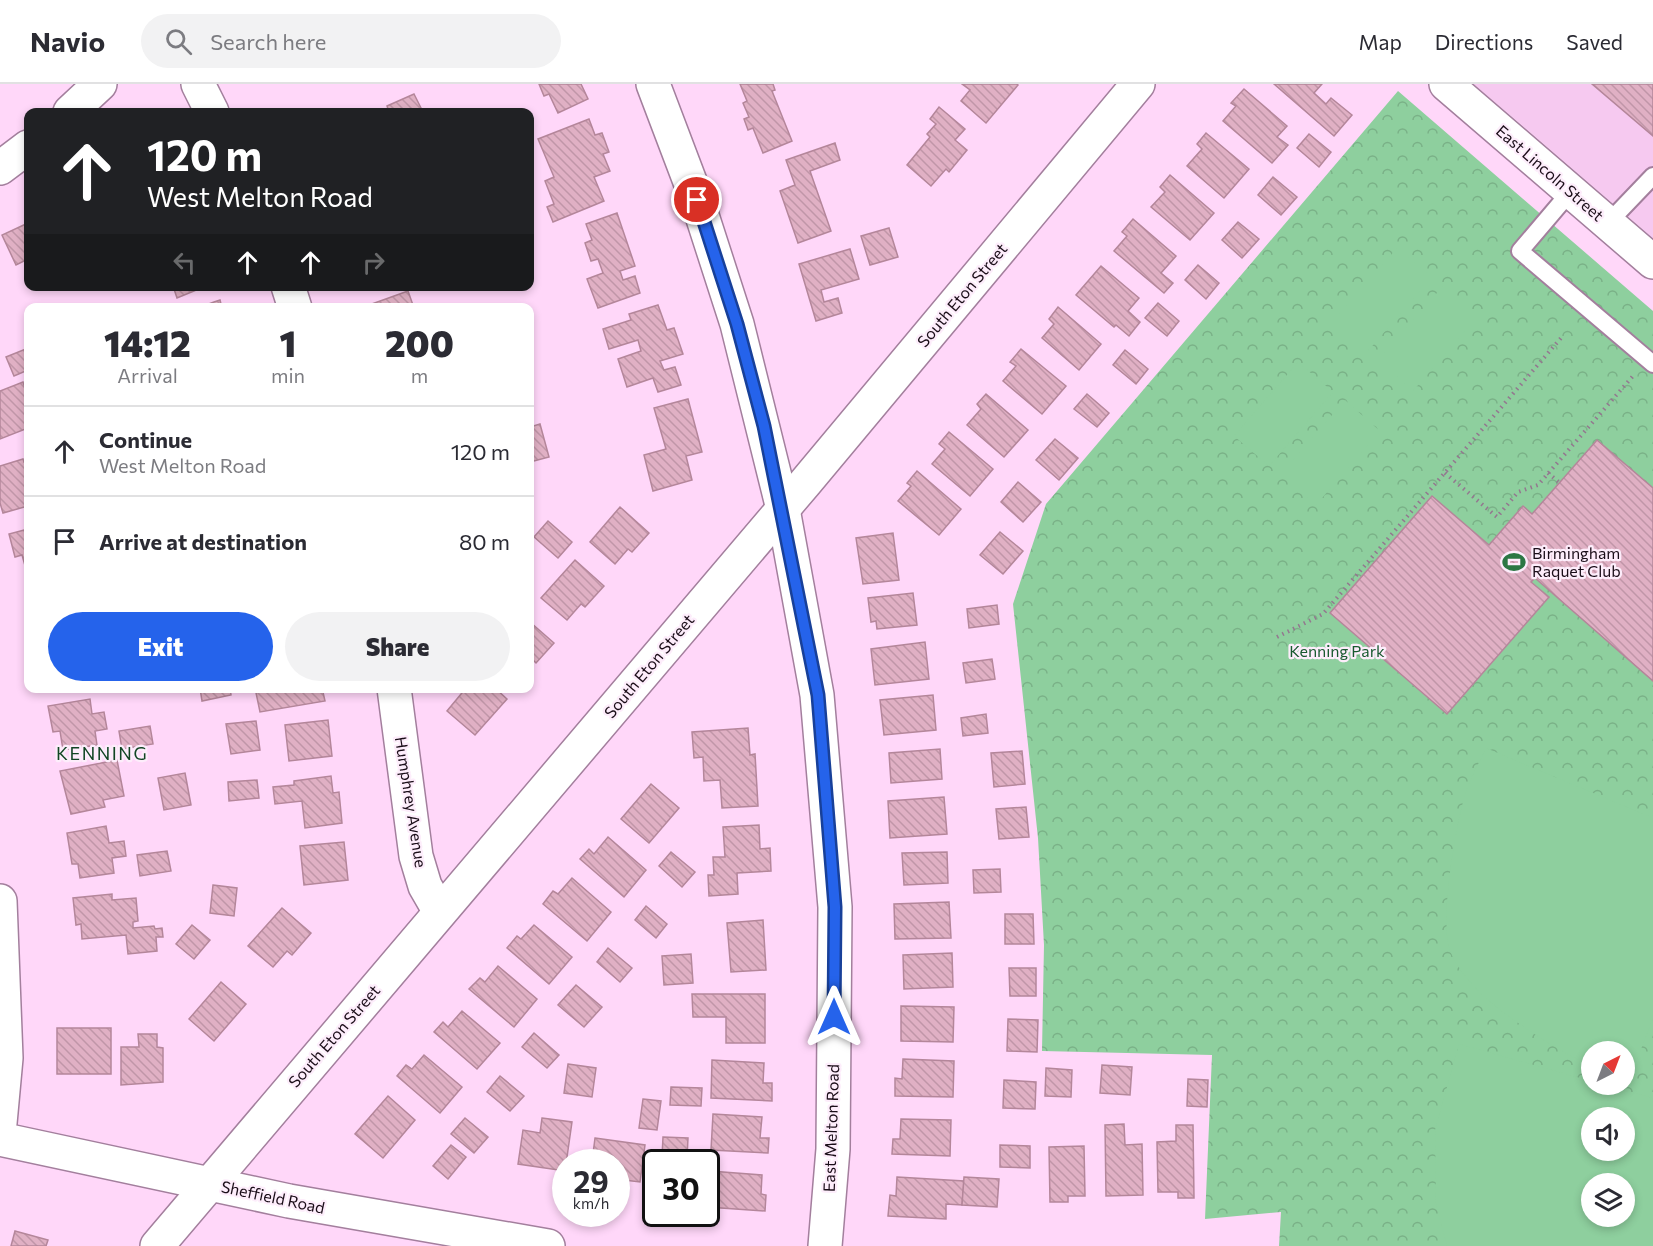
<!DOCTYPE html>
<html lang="en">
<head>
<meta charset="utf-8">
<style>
	:root { --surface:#fff; --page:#f2f2f3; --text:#2b2b33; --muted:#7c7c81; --line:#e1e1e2; --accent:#2563eb }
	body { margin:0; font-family:Commissioner,sans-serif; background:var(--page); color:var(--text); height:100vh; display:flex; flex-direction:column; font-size:22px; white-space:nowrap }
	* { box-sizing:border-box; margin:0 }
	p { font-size:20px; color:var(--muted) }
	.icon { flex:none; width:33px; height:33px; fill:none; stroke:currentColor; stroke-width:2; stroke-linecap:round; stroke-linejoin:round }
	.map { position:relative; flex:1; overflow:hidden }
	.panel { position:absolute; left:24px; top:219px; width:510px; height:390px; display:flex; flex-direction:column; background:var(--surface); border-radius:12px; box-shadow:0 3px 9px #0003 }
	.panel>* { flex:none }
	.hud { position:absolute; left:24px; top:24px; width:510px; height:183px; border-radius:12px; box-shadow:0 3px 9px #0003; background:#202124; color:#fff; overflow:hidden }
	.needle { width:39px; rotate:42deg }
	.fabs { position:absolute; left:1581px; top:957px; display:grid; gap:12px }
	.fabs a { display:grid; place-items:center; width:54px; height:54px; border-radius:50%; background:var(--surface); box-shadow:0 3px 9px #0003; font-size:30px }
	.speed { position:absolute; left:552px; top:1065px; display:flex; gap:12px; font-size:30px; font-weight:700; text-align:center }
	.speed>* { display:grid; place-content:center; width:78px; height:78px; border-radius:50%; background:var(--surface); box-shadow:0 3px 9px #0003; line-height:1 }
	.speed small { font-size:15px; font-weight:400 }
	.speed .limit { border:3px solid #111; border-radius:9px; background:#fff; color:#111 }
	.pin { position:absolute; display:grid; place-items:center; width:51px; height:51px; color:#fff; margin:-26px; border:3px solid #fff; border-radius:50%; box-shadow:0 2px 6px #0007 }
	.me { position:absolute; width:66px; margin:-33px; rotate:0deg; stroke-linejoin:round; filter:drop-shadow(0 0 4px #0008) }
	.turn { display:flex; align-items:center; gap:21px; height:126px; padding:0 24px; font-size:27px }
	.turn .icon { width:78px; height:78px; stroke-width:2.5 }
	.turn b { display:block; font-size:42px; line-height:51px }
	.lanes { display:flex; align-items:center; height:57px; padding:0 24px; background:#0003; justify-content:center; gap:30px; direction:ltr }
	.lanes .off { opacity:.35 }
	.eta { display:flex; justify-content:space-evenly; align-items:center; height:102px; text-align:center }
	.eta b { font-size:36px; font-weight:800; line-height:42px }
	.cta { display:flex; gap:12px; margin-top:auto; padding:12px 24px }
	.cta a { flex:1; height:69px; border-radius:36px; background:var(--accent); color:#fff; font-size:24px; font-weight:800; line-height:69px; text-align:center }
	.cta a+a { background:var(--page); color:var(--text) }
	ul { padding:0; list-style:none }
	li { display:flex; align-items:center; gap:18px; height:90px; padding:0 24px; border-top:2px solid var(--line) }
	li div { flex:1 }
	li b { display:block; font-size:22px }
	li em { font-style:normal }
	header { display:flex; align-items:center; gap:36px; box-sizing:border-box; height:84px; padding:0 30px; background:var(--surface); border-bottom:2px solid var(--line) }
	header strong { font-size:28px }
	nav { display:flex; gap:33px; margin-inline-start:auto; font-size:21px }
	.search { width:420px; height:54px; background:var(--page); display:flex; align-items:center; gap:15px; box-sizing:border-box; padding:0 21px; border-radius:33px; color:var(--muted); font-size:22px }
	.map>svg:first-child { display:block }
</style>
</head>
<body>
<header>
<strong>Navio</strong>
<div class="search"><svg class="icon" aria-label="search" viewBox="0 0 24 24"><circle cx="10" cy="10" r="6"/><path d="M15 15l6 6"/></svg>Search here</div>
<nav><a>Map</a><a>Directions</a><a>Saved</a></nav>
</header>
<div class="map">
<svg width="1653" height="1162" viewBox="0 0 1653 1162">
	<defs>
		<pattern id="park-crowns" width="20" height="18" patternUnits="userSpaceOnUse" patternTransform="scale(1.5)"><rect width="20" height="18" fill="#8ecf9e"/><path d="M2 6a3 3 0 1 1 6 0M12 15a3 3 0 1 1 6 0" fill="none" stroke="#7ab187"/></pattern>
		<pattern id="building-back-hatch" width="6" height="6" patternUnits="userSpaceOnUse" patternTransform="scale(1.5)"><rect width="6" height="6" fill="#e0b0c4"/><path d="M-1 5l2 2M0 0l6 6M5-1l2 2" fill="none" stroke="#c096a8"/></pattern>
	</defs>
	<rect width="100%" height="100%" fill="#ffd7f9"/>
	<polygon fill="#f6c9f0" points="1473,0 1653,0 1653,154 1515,35"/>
	<path fill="url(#park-crowns)" fill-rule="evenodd" d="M 1398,7 L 1653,227 L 1653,1162 L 1279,1162 L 1281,1128 L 1205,1135 L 1212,971 L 1042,967 L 1044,861 L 1038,754 L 1013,520 L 1046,420 ZM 1592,968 L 1624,968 L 1624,1000 L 1592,1000 ZM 1592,1034 L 1624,1034 L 1624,1066 L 1592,1066 ZM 1592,1100 L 1624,1100 L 1624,1132 L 1592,1132 Z"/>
	<g fill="#8ecf9e" fill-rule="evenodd">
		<polygon points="1397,164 1432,193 1368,267 1333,237"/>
		<polygon points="1443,202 1477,233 1413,307 1378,276"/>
		<polygon points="1298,278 1333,308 1269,382 1234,352"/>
		<polygon points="1345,316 1380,347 1316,421 1281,390"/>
		<path d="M 1486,664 L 1653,734 L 1653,934 L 1627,1002 L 1624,1001 L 1624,968 L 1592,968 L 1591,983 C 1547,959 1472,917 1451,869 C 1438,840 1456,742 1465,710 C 1470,695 1479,679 1486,664 Z"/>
		<path d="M 1459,960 L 1591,997 L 1592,1000 L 1604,1001 L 1653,1014 L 1653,1162 L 1447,1162 L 1436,1120 L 1435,1046 ZM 1592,1034 L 1624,1034 L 1624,1066 L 1592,1066 ZM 1592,1100 L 1624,1100 L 1624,1132 L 1592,1132 Z"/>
	</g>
	<g fill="url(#building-back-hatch)" stroke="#b4869a" stroke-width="1.5">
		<polygon points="539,0 581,0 588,15 558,29 549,10 544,12"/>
		<polygon points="740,0 773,0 775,6 772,7 792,57 763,69 753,44 748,46 744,35 749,33 743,19 747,17"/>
		<polygon points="962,0 1017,0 1018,1 986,39 961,17 970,6"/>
		<polygon points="1274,0 1322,0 1314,9 1326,20 1331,14 1352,31 1334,52"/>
		<polygon points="1592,0 1653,0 1653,52"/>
		<polygon points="1244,5 1287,42 1277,53 1288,61 1272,79 1223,37 1236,22 1231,19"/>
		<polygon points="414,10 423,28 389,28 387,22"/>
		<polygon points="939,23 965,45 955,56 967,66 949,88 946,85 931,102 907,81 930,53 927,50 936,40 930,35"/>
		<polygon points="589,35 595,51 602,49 609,68 603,70 610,87 594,93 604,117 553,138 547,123 554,120 545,97 554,93 538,55"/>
		<polygon points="1206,49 1249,85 1224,114 1187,82 1202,65 1197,60"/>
		<polygon points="1309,50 1331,68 1319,83 1297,64"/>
		<polygon points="835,59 840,76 810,87 831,147 798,159 780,107 795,101 786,76"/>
		<polygon points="1170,91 1214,129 1190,156 1151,123 1165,108 1160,103"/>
		<polygon points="1273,93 1297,113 1281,131 1258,111"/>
		<polygon points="617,129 635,182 620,187 623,196 635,192 640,209 598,224 587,195 603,189 598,175 591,177 585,159 592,156 586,140"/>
		<polygon points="1133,135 1176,172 1161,189 1173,199 1164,209 1114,167 1127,152 1122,148"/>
		<polygon points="1238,138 1259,155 1242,174 1222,156"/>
		<polygon points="28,139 28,175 16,181 2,151"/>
		<polygon points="889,144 898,173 870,181 861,152"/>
		<polygon points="850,165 859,195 821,206 824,218 838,214 842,229 816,237 799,180"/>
		<polygon points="1198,181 1219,199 1206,215 1185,196"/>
		<polygon points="1101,182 1139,214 1128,227 1140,238 1129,252 1116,241 1114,243 1076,211"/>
		<polygon points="173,202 206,202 177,214"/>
		<polygon points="408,207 414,224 370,224 369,221"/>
		<polygon points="220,216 222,224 198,224 214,218"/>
		<polygon points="1158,219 1179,237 1167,252 1145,234"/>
		<polygon points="658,221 667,246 674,244 683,270 660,277 664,286 675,283 681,301 658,308 653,294 627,303 618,275 641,267 638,256 609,265 603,245 631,236 629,230"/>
		<polygon points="1058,223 1101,260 1079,286 1042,254 1054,240 1049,235"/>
		<polygon points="28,264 28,286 14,292 6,273"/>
		<polygon points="1021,265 1066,302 1042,330 1003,297 1016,282 1010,278"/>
		<polygon points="1125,266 1148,285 1136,300 1113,281"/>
		<polygon points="23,298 28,313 28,344 0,355 0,307"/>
		<polygon points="986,310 1028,346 1004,373 967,341 981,325 977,320"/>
		<polygon points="1087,310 1109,329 1097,343 1074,325"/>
		<polygon points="688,315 702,368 686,372 692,396 653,407 644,371 666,365 654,324"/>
		<polygon points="540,340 549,373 530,378 530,343"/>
		<polygon points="949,348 993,385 970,412 932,380 945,365 939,360"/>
		<polygon points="1055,355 1078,374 1059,396 1036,376"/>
		<polygon points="1597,356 1653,404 1653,597 1535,494 1531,498 1549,513 1447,630 1330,529 1432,412 1489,461 1523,422 1532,430"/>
		<polygon points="23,375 24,378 28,377 28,422 3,429 0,419 0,382"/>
		<polygon points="917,387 961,425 939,451 898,417 911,402 907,399"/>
		<polygon points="1018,398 1041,418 1023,438 1001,418"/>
		<polygon points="620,423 649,449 632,468 628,465 615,480 590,458"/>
		<polygon points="548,437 572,458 558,474 534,453"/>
		<polygon points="28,445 28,492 22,471 15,473 9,450"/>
		<polygon points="1000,448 1023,467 1003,490 980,471"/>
		<polygon points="893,449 899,496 863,500 856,454"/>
		<polygon points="575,476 604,502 585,523 581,520 567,536 541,514"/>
		<polygon points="913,509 917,541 877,545 876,537 871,538 868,514"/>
		<polygon points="997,521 999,540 969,544 967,525"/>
		<polygon points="530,538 554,559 536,579 533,576 530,580"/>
		<polygon points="925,558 929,595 875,601 871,565"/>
		<polygon points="992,575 995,595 966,599 963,579"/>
		<polygon points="200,604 230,604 231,611 202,617"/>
		<polygon points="255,604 322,604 325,617 260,628"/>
		<polygon points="466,604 495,604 507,615 475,651 447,627"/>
		<polygon points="933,611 936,646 884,651 880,616"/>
		<polygon points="90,615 92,630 104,628 107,645 95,647 97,661 63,666 60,647 53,648 48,622"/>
		<polygon points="986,630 988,649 963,652 961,634"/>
		<polygon points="328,636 332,672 289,677 285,641"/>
		<polygon points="256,637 260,666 231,670 226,640"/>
		<polygon points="150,642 153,660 122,665 119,647"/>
		<polygon points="748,644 750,671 755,670 758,722 722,724 720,696 704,697 703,673 694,674 692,648"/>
		<polygon points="940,665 942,695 891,699 889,669"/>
		<polygon points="1022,667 1025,700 994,703 991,669"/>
		<polygon points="117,676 124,712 103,716 105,723 71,730 60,687"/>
		<polygon points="185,689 191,721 164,726 158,694"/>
		<polygon points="331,692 333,709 339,708 342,739 305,744 302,717 275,720 273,703 294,701 294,697"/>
		<polygon points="257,696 259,714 229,717 228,698"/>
		<polygon points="651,700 679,724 649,759 621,735"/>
		<polygon points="944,713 947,750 890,754 888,717"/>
		<polygon points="1026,723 1029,753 999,755 996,725"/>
		<polygon points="759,741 760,765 770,764 771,787 737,789 738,810 709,812 708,791 714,791 713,773 725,773 723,743"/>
		<polygon points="106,742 109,759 124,757 126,772 112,774 114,789 80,794 78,780 72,780 67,749"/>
		<polygon points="608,753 646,786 624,813 580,775 589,765 594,770"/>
		<polygon points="344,758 348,796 304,801 300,762"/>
		<polygon points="167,767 171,787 140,792 137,771"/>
		<polygon points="671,768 695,788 682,803 659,782"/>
		<polygon points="947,768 948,799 904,801 902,769"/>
		<polygon points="1000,785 1001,808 974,809 973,786"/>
		<polygon points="572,794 611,828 587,857 543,820 553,807 558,810"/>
		<polygon points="213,801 237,804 234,832 210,829"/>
		<polygon points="112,810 112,816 136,814 138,837 133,838 133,844 154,842 155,845 162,844 163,853 156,853 157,867 128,870 126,851 82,855 81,840 76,841 73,814"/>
		<polygon points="949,818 951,854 895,855 894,820"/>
		<polygon points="646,822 667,840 656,854 635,836"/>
		<polygon points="282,824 311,849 292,871 287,867 273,883 248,862"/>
		<polygon points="1005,830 1033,830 1034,860 1005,860"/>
		<polygon points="763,836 766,886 731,888 727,839"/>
		<polygon points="192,841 210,856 194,875 176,860"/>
		<polygon points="534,841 572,873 549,900 507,864 517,852 521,855"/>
		<polygon points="608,864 632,884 620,898 597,878"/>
		<polygon points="952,869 953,903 904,905 903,871"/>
		<polygon points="691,870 693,899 664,901 662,872"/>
		<polygon points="498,882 537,915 514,943 469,905 480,894 485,898"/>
		<polygon points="1009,884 1036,884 1036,912 1010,912"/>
		<polygon points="221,898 246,920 214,957 189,935"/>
		<polygon points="576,901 602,923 584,943 558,921"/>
		<polygon points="692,910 765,910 765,959 726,959 726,933 693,933"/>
		<polygon points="901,922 954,923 953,958 901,957"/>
		<polygon points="462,927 500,959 477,985 434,948 443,938 448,943"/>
		<polygon points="1008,935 1038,936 1037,968 1007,967"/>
		<rect x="57" y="944" width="54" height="46"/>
		<polygon points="534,949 559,971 547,984 522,963"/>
		<polygon points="138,950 157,950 157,963 163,964 163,998 121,1001 121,963 139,963"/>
		<polygon points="424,971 462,1003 440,1029 397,992 406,981 412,985"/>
		<polygon points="903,975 954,977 953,1013 895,1012 895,994 902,995"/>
		<polygon points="712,976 764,979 763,999 772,999 772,1017 711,1014"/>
		<polygon points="568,980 596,984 592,1013 564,1009"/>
		<polygon points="1102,981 1132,983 1130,1011 1100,1009"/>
		<polygon points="1046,984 1072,986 1071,1013 1045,1012"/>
		<polygon points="500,992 524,1012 510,1027 487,1008"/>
		<polygon points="1188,995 1208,996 1207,1023 1187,1022"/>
		<polygon points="1004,996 1036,998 1035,1025 1003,1024"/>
		<polygon points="671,1003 702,1004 701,1022 670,1021"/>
		<polygon points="388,1012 415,1036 383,1074 355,1050"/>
		<polygon points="643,1015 661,1017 657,1046 639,1044"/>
		<polygon points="713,1030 762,1033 760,1054 769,1054 768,1069 711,1066"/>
		<polygon points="465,1034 488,1053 474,1069 451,1050"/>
		<polygon points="542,1034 572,1038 565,1087 518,1080 523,1046 540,1049"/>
		<polygon points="901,1035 951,1036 950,1072 892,1070 893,1055 900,1055"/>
		<polygon points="1124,1040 1125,1061 1142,1060 1143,1111 1106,1112 1105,1041"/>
		<polygon points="1176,1041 1193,1041 1194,1114 1178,1114 1178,1108 1158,1108 1157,1058 1176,1057"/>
		<polygon points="663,1053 688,1054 687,1074 662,1073"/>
		<polygon points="595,1054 645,1061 640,1098 616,1095 616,1078 592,1078"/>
		<polygon points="451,1061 466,1073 448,1095 433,1082"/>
		<polygon points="1000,1061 1030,1062 1030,1084 1000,1083"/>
		<polygon points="1084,1062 1085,1112 1068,1112 1068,1118 1050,1118 1049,1063"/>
		<polygon points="710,1087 762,1091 761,1110 766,1111 765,1127 707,1123"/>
		<polygon points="897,1093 964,1097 962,1121 946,1120 946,1135 888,1132 890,1111 896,1112"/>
		<polygon points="964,1093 999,1095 997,1123 962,1121"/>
		<polygon points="15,1147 48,1156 46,1162 11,1162"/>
	</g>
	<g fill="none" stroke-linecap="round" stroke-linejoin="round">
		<g stroke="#a37f9d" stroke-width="20">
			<g id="lane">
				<polyline points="1571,107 1520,167 1653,280"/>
				<polyline points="1608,139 1653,92"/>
			</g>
		</g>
		<g stroke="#a37f9d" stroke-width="36">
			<g id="street">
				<polyline points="198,0 212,28"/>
				<polyline points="653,0 697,116 737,240 783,425 817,611 835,823 833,1065 825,1162"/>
				<polyline points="1446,0 1653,178"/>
				<polyline points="70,28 100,0"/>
				<polyline points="0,84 28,63"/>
				<polyline points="288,202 295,224"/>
				<polyline points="394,604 416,772 425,802 440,828"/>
				<polyline points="0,817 6,974 0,1039"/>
				<polyline points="0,1055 289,1117 548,1162"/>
			</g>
		</g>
		<g stroke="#a37f9d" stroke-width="36">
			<polyline id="secondary" points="157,1162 805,399 1138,0"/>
		</g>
		<g stroke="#93788f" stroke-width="4" stroke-dasharray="1.5 4.5" stroke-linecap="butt">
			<polyline points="1445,389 1497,433 1518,408 1538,401 1633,292"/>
			<polyline points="1548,389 1560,399"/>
			<polyline points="1277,553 1323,530 1561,254"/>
		</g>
		<use href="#lane" stroke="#fff" stroke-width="16"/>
		<use href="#street" stroke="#fff" stroke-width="33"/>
		<use href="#secondary" stroke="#fff" stroke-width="33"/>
	</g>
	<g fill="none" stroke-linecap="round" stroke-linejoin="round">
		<g stroke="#184099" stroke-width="15">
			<polyline id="route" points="697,116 737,240 764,342 818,611 835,823 834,933"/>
		</g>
		<use href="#route" stroke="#2563eb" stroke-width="10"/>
	</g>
	<defs>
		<g id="stadium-bare" transform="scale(1.8)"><path d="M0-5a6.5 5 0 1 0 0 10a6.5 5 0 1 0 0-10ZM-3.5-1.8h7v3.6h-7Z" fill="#2c7744" stroke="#fdedfb" stroke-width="2.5" paint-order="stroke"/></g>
	</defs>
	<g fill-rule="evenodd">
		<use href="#stadium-bare" x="1514" y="478"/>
	</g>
	<g text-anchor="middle" stroke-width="4.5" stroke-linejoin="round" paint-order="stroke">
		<g font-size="16" fill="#1a0d18" stroke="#fdedfb">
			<text transform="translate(1550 89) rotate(41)" y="6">East Lincoln Street</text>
			<text transform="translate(962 211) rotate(-50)" y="6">South Eton Street</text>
			<text transform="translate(649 582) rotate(-50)" y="6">South Eton Street</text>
			<text transform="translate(411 718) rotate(81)" y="6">Humphrey Avenue</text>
			<text transform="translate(334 952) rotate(-49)" y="6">South Eton Street</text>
			<text transform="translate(831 1044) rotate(-88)" y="6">East Melton Road</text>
			<text transform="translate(273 1113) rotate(12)" y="6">Sheffield Road</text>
		</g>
		<g font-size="16" fill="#1a0d18" stroke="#fdedfb" text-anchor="start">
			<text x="1532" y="475">Birmingham<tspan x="1532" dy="18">Raquet Club</tspan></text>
		</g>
		<g font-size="16" fill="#17592e" stroke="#fdedfb">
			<text x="1337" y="573">Kenning Park</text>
		</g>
		<g font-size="18" letter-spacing="1.5" fill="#114523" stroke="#fdedfb">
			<text x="102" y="676">KENNING</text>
		</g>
	</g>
</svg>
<div class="fabs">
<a><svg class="needle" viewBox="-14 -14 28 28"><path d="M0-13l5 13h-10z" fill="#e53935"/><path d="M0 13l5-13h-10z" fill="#7c7c81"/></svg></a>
<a><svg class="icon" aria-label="sound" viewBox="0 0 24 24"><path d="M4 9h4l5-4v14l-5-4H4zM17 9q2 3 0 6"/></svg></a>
<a><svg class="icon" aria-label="layers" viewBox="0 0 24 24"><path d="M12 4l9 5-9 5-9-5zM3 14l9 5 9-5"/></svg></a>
</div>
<div class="speed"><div>29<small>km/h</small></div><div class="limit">30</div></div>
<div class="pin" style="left:697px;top:116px;background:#d93025"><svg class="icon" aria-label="arrive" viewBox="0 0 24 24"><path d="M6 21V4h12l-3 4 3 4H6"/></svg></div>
<svg class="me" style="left:834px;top:933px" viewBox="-20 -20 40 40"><path d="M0-17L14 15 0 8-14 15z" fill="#2563eb" stroke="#fff" stroke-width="4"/></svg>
<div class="hud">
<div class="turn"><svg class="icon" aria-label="ahead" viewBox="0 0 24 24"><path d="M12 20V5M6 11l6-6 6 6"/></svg><div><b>120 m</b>West Melton Road</div></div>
<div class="lanes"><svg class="icon off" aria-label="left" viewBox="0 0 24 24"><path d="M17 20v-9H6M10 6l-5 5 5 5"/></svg><svg class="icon" aria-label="ahead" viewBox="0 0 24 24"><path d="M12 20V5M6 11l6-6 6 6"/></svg><svg class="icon" aria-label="ahead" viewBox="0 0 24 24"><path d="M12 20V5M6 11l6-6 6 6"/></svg><svg class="icon off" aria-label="right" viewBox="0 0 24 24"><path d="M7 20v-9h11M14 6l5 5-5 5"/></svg></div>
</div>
<section class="panel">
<div class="eta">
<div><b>14:12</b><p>Arrival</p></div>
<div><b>1</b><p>min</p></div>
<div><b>200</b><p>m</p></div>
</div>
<ul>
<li><svg class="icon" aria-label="ahead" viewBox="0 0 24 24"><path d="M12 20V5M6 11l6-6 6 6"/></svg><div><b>Continue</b><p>West Melton Road</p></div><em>120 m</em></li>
<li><svg class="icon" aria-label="arrive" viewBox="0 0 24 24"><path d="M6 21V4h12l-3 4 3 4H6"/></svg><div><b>Arrive at destination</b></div><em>80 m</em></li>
</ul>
<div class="cta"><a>Exit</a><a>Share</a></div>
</section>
</div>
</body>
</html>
